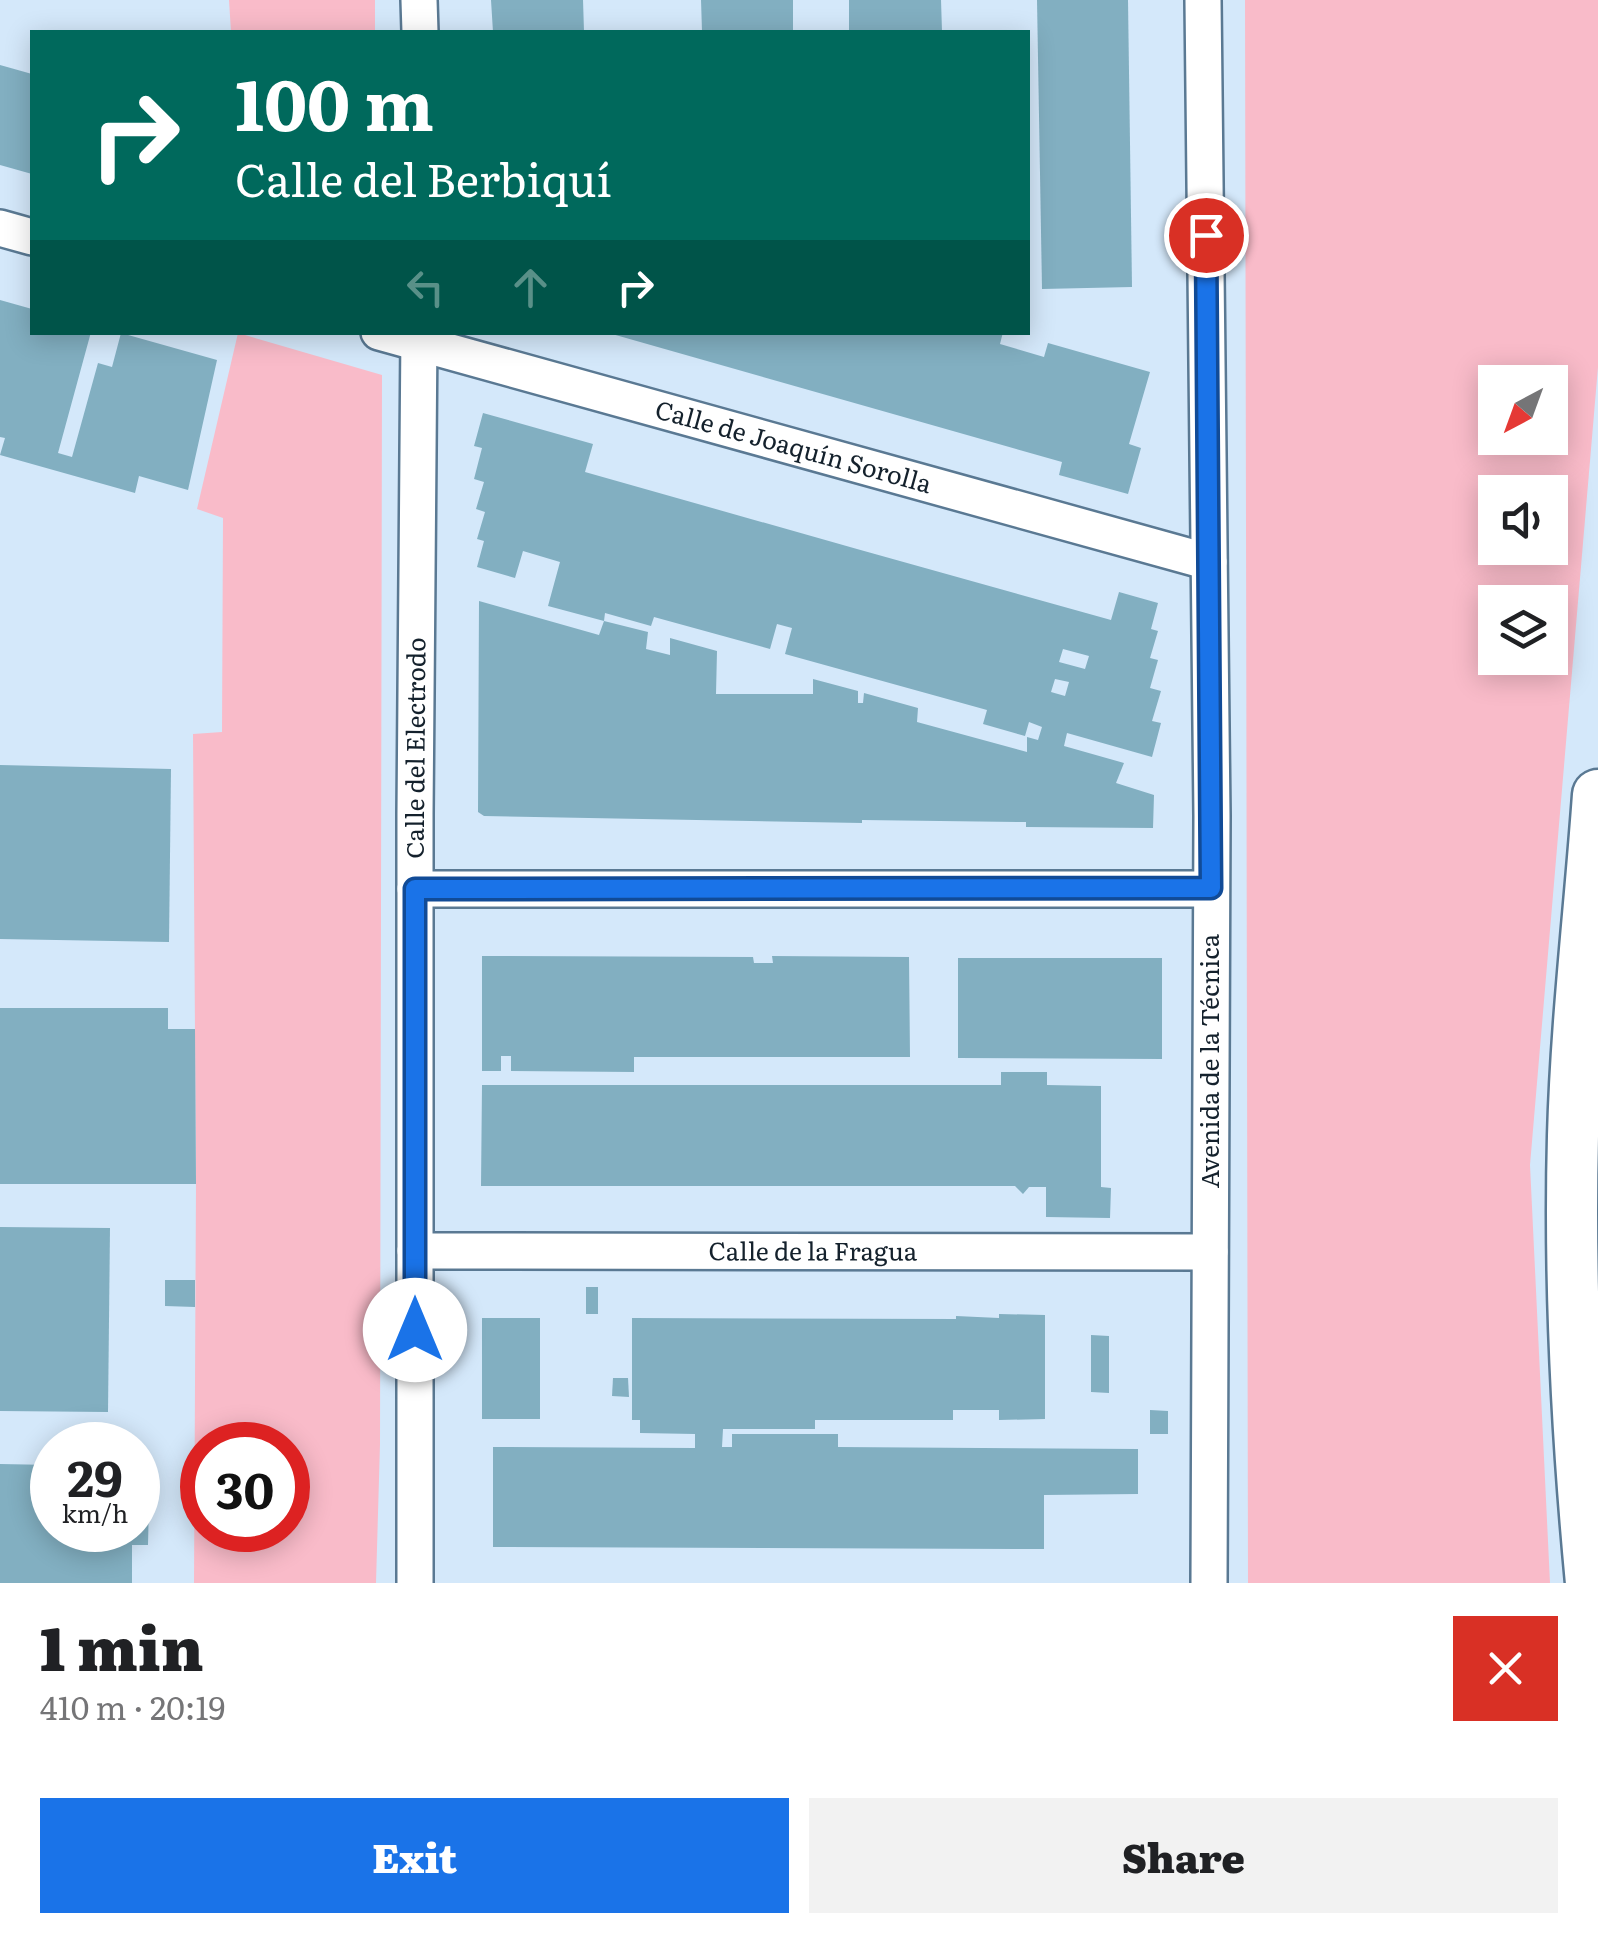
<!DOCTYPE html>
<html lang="en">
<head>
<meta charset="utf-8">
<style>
	:root { --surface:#fff; --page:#f2f2f2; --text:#202124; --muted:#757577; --accent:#1a73e8 }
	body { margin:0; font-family:Literata,serif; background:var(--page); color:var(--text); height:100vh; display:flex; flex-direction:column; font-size:38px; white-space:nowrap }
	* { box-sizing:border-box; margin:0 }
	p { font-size:32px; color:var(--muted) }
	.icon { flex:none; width:55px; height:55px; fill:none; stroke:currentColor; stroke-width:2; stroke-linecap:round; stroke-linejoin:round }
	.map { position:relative; height:1583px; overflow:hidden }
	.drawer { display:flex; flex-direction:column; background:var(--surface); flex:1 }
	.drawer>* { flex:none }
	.top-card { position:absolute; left:30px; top:30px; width:1000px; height:305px; border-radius:0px; box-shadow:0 5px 25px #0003; background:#00695c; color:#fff; overflow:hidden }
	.needle { width:65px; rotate:221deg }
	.controls { position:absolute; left:1478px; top:365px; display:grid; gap:20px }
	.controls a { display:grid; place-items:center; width:90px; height:90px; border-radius:0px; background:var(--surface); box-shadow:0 5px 25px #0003; font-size:50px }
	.speed { position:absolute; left:30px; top:1422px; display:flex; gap:20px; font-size:50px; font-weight:700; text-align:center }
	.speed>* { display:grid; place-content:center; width:130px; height:130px; border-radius:50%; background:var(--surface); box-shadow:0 5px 25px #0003; line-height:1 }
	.speed small { font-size:25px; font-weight:400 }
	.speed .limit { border:15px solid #d22; background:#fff; color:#111 }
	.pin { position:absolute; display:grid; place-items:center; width:85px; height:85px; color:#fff; margin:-42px; border:5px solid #fff; border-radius:50%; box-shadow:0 2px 10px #0007 }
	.me { position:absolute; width:110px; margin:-55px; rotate:0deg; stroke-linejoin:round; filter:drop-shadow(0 0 8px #0008) }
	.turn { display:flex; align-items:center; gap:35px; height:210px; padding:0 40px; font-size:45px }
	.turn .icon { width:130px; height:130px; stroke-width:2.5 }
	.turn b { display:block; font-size:70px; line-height:85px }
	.lanes { display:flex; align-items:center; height:95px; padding:0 40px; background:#0003; justify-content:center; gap:50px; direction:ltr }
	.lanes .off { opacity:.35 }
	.round { display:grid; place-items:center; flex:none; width:105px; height:105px; border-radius:0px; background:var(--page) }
	.summary { display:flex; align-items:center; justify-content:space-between; height:170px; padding:0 40px }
	h1 { font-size:60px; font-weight:800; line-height:75px }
	.action { display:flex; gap:20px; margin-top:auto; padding:20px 40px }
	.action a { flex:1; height:115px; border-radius:0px; background:var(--accent); color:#fff; font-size:40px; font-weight:800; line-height:115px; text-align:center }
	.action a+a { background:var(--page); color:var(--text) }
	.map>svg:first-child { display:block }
</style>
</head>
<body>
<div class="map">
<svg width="1598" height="1583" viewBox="0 0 1598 1583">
	<rect width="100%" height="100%" fill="#d4e8fa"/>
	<g fill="#f9bbc9" fill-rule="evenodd">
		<polygon points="229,0 375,0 375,32 231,32"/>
		<path d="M 1245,0 L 1598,0 L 1598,367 L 1530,1165 L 1550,1583 L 1248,1583 ZM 1495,382 L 1550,382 L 1550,438 L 1495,438 ZM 1495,492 L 1550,492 L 1550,548 L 1495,548 ZM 1495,602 L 1550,602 L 1550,658 L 1495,658 Z"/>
		<path d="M 238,333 L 382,375 L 380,1444 L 376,1583 L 194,1583 L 196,1184 L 193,734 L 222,732 L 223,518 L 197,509 ZM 202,1445 L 288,1445 L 288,1530 L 202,1530 Z"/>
	</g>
	<g fill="#82afc1" fill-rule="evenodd">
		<polygon points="491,0 583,0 584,32 493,32"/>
		<polygon points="701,0 793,0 793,32 702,32"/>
		<polygon points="849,0 941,0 942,32 849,32"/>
		<polygon points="1037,0 1128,0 1132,287 1042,289"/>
		<polygon points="0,65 32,74 32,174 0,165"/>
		<polygon points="0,300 32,309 32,332 91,332 58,453 72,457 98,363 112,367 121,333 217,360 188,490 139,476 135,493 0,455 5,438 0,437"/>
		<polygon points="605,332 1003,332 1000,344 1044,357 1048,343 1150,372 1129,444 1141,448 1128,494 1059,475 1062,462"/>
		<path d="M 483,413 L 593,444 L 585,472 L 857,549 L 1111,620 L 1119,592 L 1158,603 L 1151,629 L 1158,631 L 1150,658 L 1158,660 L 1150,688 L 1161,691 L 1152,721 L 1161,723 L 1152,757 L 1067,733 L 1064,746 L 1124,763 L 1116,783 L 1154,795 L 1153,828 L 1026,827 L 1026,822 L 862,820 L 862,823 L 484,816 L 478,812 L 479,601 L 599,635 L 604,621 L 648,632 L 646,649 L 670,655 L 670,638 L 717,651 L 716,694 L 813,694 L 813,679 L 858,691 L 858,703 L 863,703 L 864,693 L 918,708 L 917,722 L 1027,752 L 1027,737 L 1038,740 L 1042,727 L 1029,722 L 1025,736 L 983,724 L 987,710 L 785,654 L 792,628 L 777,624 L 770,649 L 654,617 L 651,626 L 605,613 L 604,621 L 548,606 L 560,562 L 523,551 L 515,578 L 477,567 L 484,541 L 477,539 L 485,512 L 476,509 L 484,482 L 474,479 L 482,448 L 474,446 ZM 1063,649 L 1089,656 L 1085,669 L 1059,662 ZM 1055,679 L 1069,682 L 1065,696 L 1051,692 Z"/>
		<polygon points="0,765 171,769 169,942 0,939"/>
		<polygon points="482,956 753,957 754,963 773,963 772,956 909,957 910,1057 634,1057 634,1072 511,1071 511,1056 501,1056 501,1071 482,1071"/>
		<polygon points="958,958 1162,958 1162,1059 958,1058"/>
		<polygon points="0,1008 168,1008 168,1029 195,1029 196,1184 0,1184"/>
		<polygon points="1001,1072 1047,1072 1047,1085 1101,1086 1101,1187 1111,1188 1110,1218 1046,1217 1046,1187 1029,1187 1023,1194 1015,1186 481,1186 482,1085 1001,1085"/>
		<polygon points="0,1227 110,1228 108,1412 0,1411"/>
		<polygon points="165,1280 195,1280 195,1307 165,1306"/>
		<rect x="586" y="1287" width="12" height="27"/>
		<polygon points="999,1314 1045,1315 1045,1419 999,1420 999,1410 953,1410 953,1420 815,1420 815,1429 723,1429 722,1447 732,1447 732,1434 838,1434 838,1447 1138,1449 1138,1494 1044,1495 1044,1549 493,1547 493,1447 695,1448 695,1434 640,1433 640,1420 632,1420 632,1318 956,1319 956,1316 999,1318"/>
		<rect x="482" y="1318" width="58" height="101"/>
		<polygon points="1091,1335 1109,1336 1109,1393 1091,1392"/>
		<polygon points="613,1378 628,1378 629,1397 612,1396"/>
		<polygon points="1150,1410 1168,1411 1168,1434 1150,1434"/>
		<polygon points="0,1464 52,1465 52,1530 138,1530 138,1502 149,1502 148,1545 132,1545 132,1583 0,1583"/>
	</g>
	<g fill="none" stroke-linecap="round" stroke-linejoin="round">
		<g stroke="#5a7993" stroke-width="40">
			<g id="street">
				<polyline points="419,0 420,32"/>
				<polyline points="1203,0 1212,816 1209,1583"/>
				<polyline points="0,228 32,237"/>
				<path id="s1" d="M 379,332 L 1209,562"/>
				<polyline points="415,889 1211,889"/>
				<path id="s2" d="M 415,1251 L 1210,1252"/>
				<path id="s3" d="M 415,1583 L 415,814 L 419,332"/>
			</g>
		</g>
		<g stroke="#5a7993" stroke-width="55">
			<path id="secondary" d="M 1591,1583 C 1577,1435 1569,1285 1573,1136 C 1576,1022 1590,908 1598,795"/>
		</g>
		<use href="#street" stroke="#fff" stroke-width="35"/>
		<use href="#secondary" stroke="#fff" stroke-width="50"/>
	</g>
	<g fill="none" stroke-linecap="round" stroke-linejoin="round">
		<g stroke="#114b97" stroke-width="25">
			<polyline id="route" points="415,1330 415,889 1211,888 1206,235"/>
		</g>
		<use href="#route" stroke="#1a73e8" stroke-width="18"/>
	</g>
	<g text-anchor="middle" stroke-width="10" stroke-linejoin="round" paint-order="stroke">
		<g font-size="25" fill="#14212c" stroke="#fff">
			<text dy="9" stroke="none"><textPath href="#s1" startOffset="430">Calle de Joaquín Sorolla</textPath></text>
			<text dy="9" stroke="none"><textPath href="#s3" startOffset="835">Calle del Electrodo</textPath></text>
			<text transform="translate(1210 1061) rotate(-90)" y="9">Avenida de la Técnica</text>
			<text dy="9" stroke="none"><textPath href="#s2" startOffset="398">Calle de la Fragua</textPath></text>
		</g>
	</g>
</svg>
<div class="controls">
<a><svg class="needle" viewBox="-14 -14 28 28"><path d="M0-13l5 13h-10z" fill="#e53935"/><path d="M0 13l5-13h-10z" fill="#757577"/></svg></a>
<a><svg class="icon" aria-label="sound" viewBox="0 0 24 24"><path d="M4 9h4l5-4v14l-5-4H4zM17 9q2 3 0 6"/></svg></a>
<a><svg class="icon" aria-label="layers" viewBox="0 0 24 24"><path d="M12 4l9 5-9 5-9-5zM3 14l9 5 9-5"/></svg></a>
</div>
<div class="speed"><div>29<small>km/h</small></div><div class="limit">30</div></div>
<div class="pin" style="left:1206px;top:235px;background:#d93025"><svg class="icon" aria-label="arrive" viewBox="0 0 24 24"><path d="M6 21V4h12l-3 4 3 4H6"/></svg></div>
<svg class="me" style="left:415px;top:1330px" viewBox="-20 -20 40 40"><circle r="19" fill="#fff"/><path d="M0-13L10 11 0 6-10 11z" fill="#1a73e8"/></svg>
<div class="top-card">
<div class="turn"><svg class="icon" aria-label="right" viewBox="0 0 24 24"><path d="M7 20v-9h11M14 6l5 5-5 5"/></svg><div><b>100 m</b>Calle del Berbiquí</div></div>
<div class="lanes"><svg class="icon off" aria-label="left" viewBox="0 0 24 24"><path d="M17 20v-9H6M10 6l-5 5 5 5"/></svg><svg class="icon off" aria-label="ahead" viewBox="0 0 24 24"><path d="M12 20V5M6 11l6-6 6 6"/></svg><svg class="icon" aria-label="right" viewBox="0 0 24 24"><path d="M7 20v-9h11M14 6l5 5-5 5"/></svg></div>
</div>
</div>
<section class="drawer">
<div class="summary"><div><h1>1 min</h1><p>410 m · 20:19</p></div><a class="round" style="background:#d93025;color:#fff"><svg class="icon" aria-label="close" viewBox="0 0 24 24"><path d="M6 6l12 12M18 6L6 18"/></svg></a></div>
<div class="action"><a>Exit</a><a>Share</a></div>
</section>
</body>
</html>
